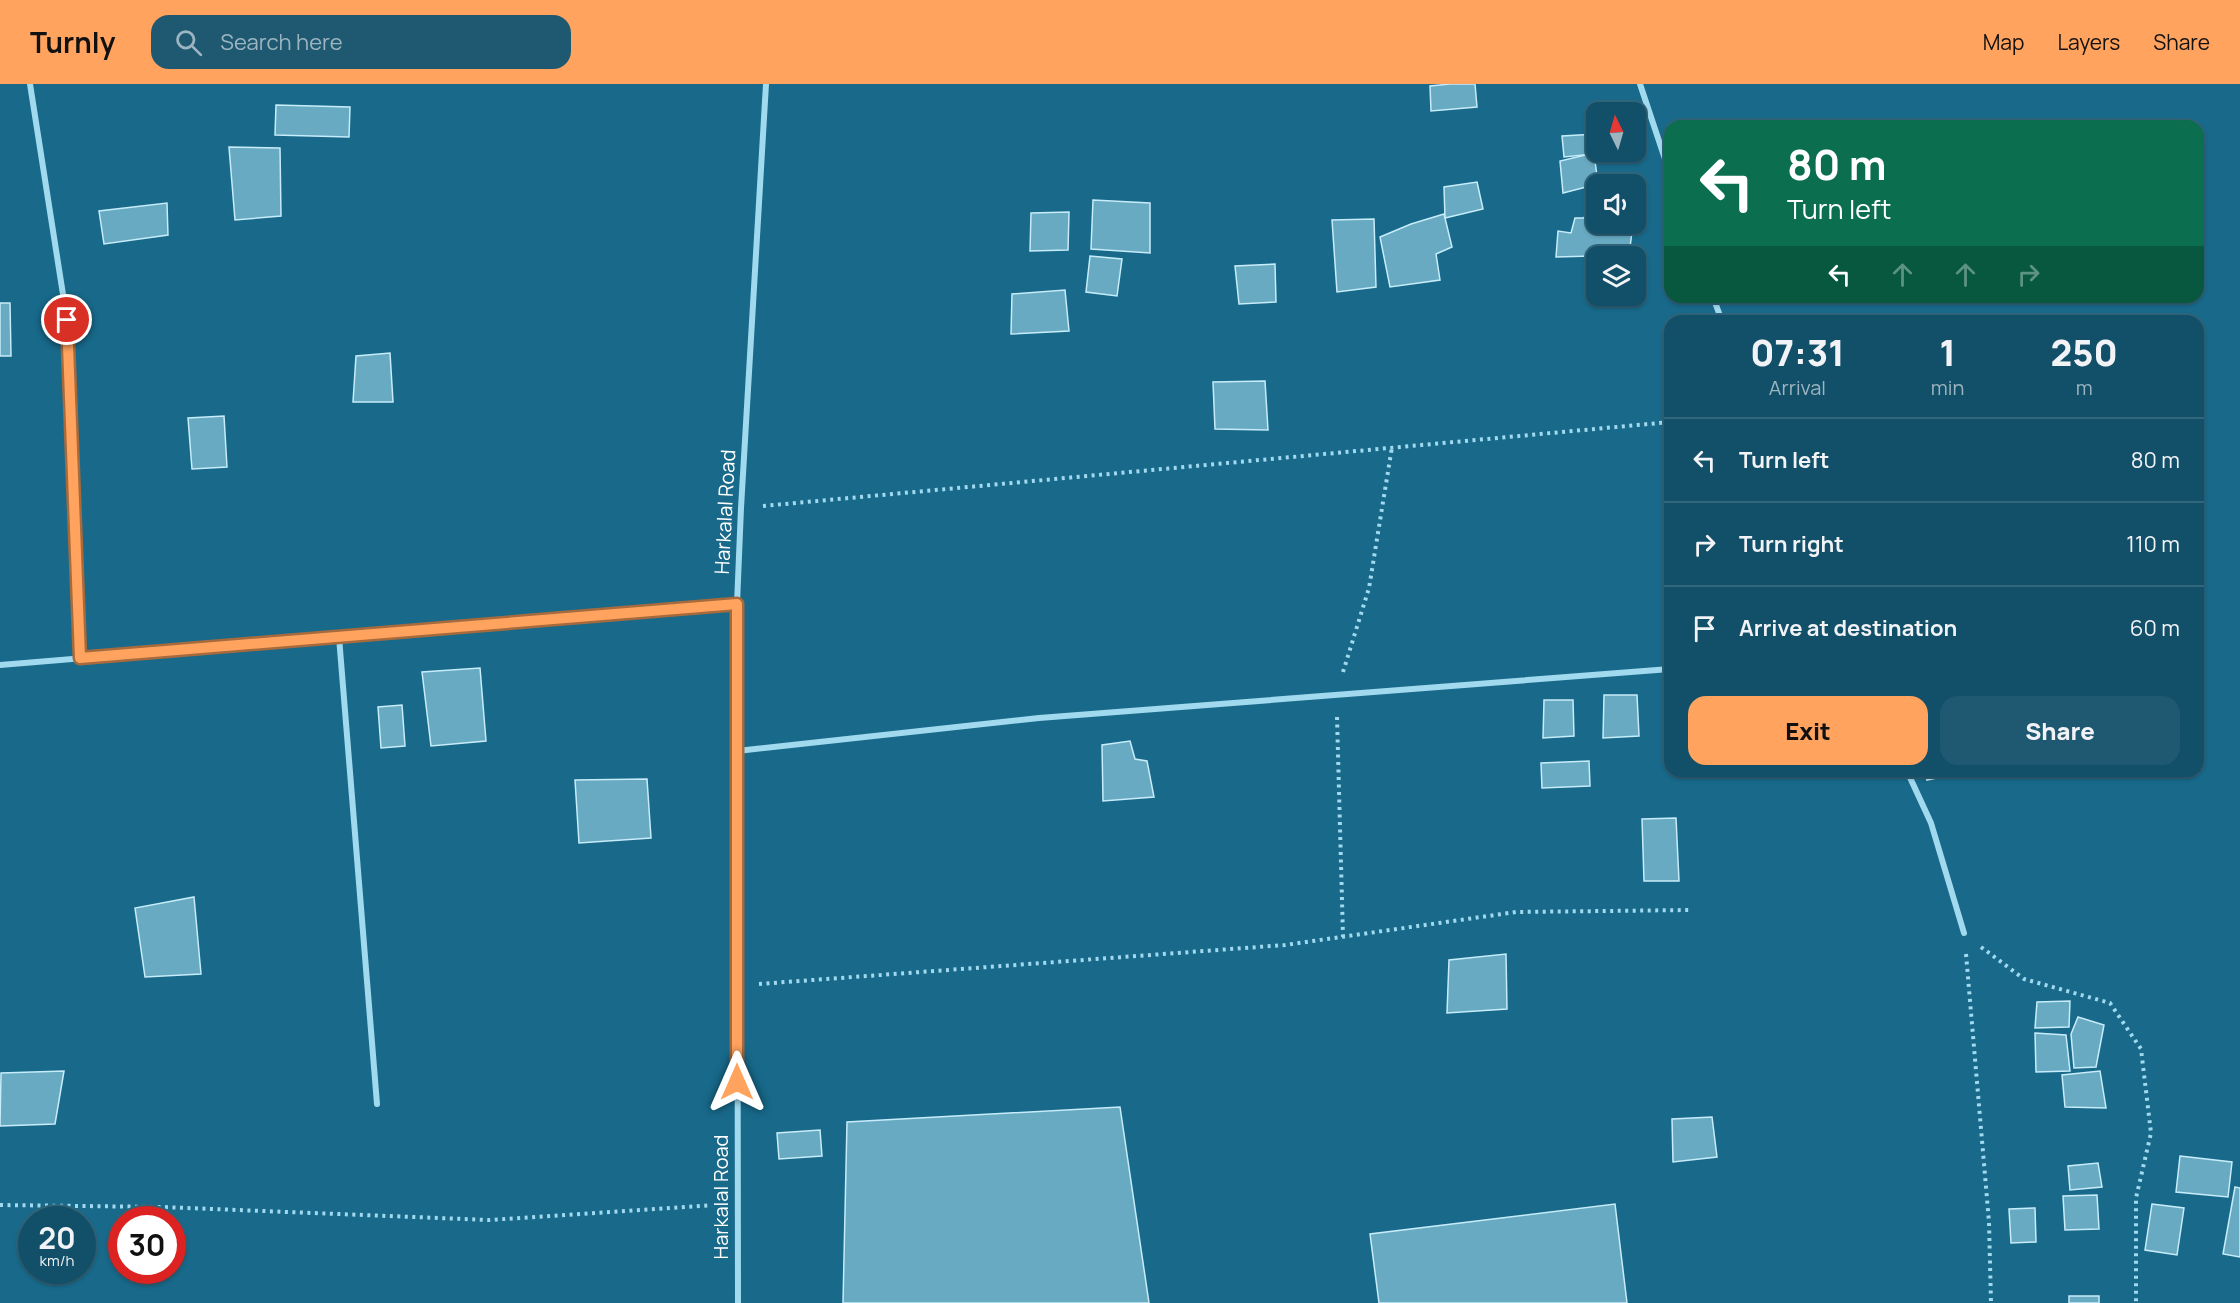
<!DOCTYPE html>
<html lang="en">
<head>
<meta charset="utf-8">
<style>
	:root { --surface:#124f68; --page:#1f5971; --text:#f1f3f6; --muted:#9cb5c0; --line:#31667c; --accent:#ffa35e }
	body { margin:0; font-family:Manrope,sans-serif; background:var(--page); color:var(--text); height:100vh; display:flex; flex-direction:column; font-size:22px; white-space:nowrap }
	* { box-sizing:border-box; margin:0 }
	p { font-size:20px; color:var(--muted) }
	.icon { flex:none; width:33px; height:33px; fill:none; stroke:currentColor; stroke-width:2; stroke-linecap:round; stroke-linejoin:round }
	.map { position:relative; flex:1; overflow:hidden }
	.panel { position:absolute; left:1664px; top:231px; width:540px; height:462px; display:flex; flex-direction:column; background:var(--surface); border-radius:18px; box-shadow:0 2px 4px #0004,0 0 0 2px var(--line) }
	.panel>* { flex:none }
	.guide { position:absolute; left:1664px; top:36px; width:540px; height:183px; border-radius:18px; box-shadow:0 2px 4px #0004,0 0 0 2px var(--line); background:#0b6e4f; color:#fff; overflow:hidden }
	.needle { width:39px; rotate:355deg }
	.fabs { position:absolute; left:1586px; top:18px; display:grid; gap:12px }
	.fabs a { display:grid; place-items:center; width:60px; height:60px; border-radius:12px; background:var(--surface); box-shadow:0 2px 4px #0004,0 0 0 2px var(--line); font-size:30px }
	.speed { position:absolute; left:18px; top:1122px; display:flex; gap:12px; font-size:30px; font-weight:700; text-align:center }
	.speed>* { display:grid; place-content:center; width:78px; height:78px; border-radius:50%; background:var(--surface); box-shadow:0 2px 4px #0004,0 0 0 2px var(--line); line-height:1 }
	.speed small { font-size:15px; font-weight:400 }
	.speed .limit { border:9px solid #d22; background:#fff; color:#111 }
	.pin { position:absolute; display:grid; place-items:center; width:51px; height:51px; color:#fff; margin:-26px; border:3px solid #fff; border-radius:50%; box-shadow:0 2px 6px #0007 }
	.me { position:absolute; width:66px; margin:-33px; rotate:0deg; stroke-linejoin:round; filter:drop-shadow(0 0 4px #0008) }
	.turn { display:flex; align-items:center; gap:21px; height:126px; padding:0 24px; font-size:27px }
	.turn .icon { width:78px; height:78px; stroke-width:2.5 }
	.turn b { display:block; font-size:42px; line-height:51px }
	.lanes { display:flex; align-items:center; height:57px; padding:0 24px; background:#0003; justify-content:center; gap:30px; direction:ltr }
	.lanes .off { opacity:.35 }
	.eta { display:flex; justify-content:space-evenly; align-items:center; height:102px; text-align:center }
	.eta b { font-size:36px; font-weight:800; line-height:42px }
	.primary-button { display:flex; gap:12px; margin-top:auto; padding:12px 24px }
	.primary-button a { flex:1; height:69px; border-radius:18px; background:var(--accent); color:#111; font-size:24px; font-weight:800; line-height:69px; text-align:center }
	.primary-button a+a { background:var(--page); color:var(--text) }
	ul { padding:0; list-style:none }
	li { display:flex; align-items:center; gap:18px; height:84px; padding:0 24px; border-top:2px solid var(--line) }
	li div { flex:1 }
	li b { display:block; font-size:22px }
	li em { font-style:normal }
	header { display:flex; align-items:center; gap:36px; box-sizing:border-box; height:84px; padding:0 30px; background:var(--accent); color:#111 }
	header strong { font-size:28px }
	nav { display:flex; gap:33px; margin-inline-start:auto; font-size:21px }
	.search { width:420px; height:54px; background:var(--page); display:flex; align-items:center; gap:15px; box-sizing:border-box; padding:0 21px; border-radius:18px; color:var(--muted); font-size:22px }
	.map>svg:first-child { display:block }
</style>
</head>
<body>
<header>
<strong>Turnly</strong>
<div class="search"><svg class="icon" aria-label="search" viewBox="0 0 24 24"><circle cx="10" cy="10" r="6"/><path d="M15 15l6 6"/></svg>Search here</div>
<nav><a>Map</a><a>Layers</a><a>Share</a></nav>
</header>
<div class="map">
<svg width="2240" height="1219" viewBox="0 0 2240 1219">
	<rect width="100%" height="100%" fill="#18698a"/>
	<g fill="#67aac2" stroke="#c7ecfa" stroke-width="1.5">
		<polygon points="1450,0 1475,0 1477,23 1431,27 1430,2"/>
		<polygon points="276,21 350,23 349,53 275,51"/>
		<polygon points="1596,50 1596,68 1612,68 1564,73 1562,52"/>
		<polygon points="229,63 280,64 281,132 235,136"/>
		<polygon points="1594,69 1598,100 1563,109 1560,77"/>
		<polygon points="1477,98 1483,125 1445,134 1444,103"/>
		<polygon points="1093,116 1150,119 1150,169 1091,165"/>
		<polygon points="167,119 168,151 104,160 99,127"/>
		<polygon points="1588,124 1596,124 1596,140 1633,140 1629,171 1556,173 1558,147 1571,149 1575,134 1584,134"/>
		<polygon points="1069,128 1068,166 1030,167 1031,129"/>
		<polygon points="1444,130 1452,163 1436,170 1440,196 1390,203 1380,153 1411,140"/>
		<polygon points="1374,135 1376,203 1337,208 1332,136"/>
		<polygon points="1090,172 1122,175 1117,212 1086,208"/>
		<polygon points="1275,180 1276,218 1239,220 1235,182"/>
		<polygon points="1065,206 1069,247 1011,250 1012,210"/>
		<polygon points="0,219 10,219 11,272 0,272"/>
		<polygon points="390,269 393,318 353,318 356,272"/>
		<polygon points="1265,297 1268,346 1215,345 1213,298"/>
		<polygon points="224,332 227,383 192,385 188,334"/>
		<polygon points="480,584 486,657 431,662 422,588"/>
		<polygon points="1604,611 1637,611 1639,652 1603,654"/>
		<polygon points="1544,616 1573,616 1574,652 1543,654"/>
		<polygon points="402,621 405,662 381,664 378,623"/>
		<polygon points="1130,657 1135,675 1147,677 1154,713 1103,717 1102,661"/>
		<polygon points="1589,677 1590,702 1542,704 1541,679"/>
		<polygon points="1926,687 1969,687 1927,696"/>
		<polygon points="647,695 651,754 579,759 575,696"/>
		<polygon points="1676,734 1679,797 1644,797 1642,735"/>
		<polygon points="194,813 201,890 145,893 135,824"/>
		<polygon points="1506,870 1507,925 1447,929 1449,876"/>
		<polygon points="2070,917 2069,943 2035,944 2037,918"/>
		<polygon points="2078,933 2104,941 2096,983 2074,984 2071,950"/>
		<polygon points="2035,949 2066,951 2070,987 2036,988"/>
		<polygon points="64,987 55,1040 0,1042 1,989"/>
		<polygon points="2100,987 2106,1024 2065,1023 2062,991"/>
		<polygon points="1120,1023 1149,1219 843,1219 847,1038"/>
		<polygon points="1712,1033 1717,1073 1673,1078 1672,1035"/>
		<polygon points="820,1046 822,1072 779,1075 777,1049"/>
		<polygon points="2180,1072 2232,1078 2228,1113 2176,1108"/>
		<polygon points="2098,1079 2102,1103 2070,1106 2068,1082"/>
		<polygon points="2235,1103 2240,1104 2240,1173 2223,1170"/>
		<polygon points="2097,1111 2099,1145 2065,1146 2063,1112"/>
		<polygon points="1615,1120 1627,1219 1379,1219 1370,1150"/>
		<polygon points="2152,1120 2184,1124 2177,1171 2145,1166"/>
		<polygon points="2035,1124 2036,1158 2011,1159 2009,1125"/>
		<rect x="2069" y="1212" width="30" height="7"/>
	</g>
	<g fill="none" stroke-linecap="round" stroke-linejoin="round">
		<g stroke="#a1d9ee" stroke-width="4" stroke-dasharray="3 4.5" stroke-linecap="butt">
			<polyline points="763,422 1670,338"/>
			<polyline points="1343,588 1369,504 1392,363"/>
			<polyline points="1337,633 1343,853"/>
			<polyline points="1981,863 2024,895 2110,919 2141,965 2151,1049 2136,1114 2136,1219"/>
			<polyline points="1966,870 1989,1138 1991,1219"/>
			<polyline points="759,900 1285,861 1516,828 1691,826"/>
			<polyline points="0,1121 162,1123 489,1136 716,1121"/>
		</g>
		<g stroke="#a1d9ee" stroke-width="6">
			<polyline points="30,0 67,236 80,574"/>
			<polyline points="1640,0 1670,90"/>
			<polyline points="1713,213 1722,237"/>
			<polyline points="339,553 377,1020"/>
			<polyline points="0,581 737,520"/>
			<polyline points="737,667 1039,634 1670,585"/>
			<polyline points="1907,687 1931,739 1964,849"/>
			<polyline points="738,1219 737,520 741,424 766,0"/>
		</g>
	</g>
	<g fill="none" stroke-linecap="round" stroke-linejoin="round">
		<g stroke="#a66a3d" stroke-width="15">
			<polyline id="route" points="67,236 80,574 737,520 737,998"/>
		</g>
		<use href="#route" stroke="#ffa35e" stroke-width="10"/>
	</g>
	<g text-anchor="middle" stroke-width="6" stroke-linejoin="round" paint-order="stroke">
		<g font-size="20" fill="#fff" stroke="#18698a">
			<text transform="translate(725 428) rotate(-87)" y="7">Harkalal Road</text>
			<text transform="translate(721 1113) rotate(-90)" y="7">Harkalal Road</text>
		</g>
	</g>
</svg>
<div class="fabs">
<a><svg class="needle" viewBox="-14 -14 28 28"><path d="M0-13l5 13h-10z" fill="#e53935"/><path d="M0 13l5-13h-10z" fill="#9cb5c0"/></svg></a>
<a><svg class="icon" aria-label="sound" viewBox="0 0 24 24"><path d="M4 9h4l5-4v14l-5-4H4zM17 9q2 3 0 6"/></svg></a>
<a><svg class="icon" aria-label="layers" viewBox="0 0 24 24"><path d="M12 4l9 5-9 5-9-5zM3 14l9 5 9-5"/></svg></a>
</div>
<div class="speed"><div>20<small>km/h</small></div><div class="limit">30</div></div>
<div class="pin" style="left:67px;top:236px;background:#d93025"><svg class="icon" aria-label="arrive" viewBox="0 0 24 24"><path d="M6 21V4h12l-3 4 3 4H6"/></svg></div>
<svg class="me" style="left:737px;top:998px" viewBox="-20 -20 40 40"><path d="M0-17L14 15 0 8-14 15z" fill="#ffa35e" stroke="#fff" stroke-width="4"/></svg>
<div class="guide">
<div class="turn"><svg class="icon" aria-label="left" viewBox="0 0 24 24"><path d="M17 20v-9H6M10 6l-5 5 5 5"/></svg><div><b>80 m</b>Turn left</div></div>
<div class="lanes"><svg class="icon" aria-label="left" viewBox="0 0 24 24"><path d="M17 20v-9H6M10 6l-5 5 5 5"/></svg><svg class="icon off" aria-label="ahead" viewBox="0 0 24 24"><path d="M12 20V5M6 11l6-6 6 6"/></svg><svg class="icon off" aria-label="ahead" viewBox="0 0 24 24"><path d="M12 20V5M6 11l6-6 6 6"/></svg><svg class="icon off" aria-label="right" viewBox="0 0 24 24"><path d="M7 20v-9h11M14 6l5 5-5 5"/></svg></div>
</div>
<section class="panel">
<div class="eta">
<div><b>07:31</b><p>Arrival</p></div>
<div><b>1</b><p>min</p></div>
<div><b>250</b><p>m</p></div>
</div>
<ul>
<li><svg class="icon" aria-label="left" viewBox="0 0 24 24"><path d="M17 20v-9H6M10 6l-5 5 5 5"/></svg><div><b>Turn left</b></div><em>80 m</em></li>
<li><svg class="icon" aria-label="right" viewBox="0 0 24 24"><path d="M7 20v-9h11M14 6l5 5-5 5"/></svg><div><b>Turn right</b></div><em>110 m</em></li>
<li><svg class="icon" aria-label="arrive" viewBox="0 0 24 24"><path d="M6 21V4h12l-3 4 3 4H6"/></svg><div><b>Arrive at destination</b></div><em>60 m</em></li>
</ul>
<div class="primary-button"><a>Exit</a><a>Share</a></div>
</section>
</div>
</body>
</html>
